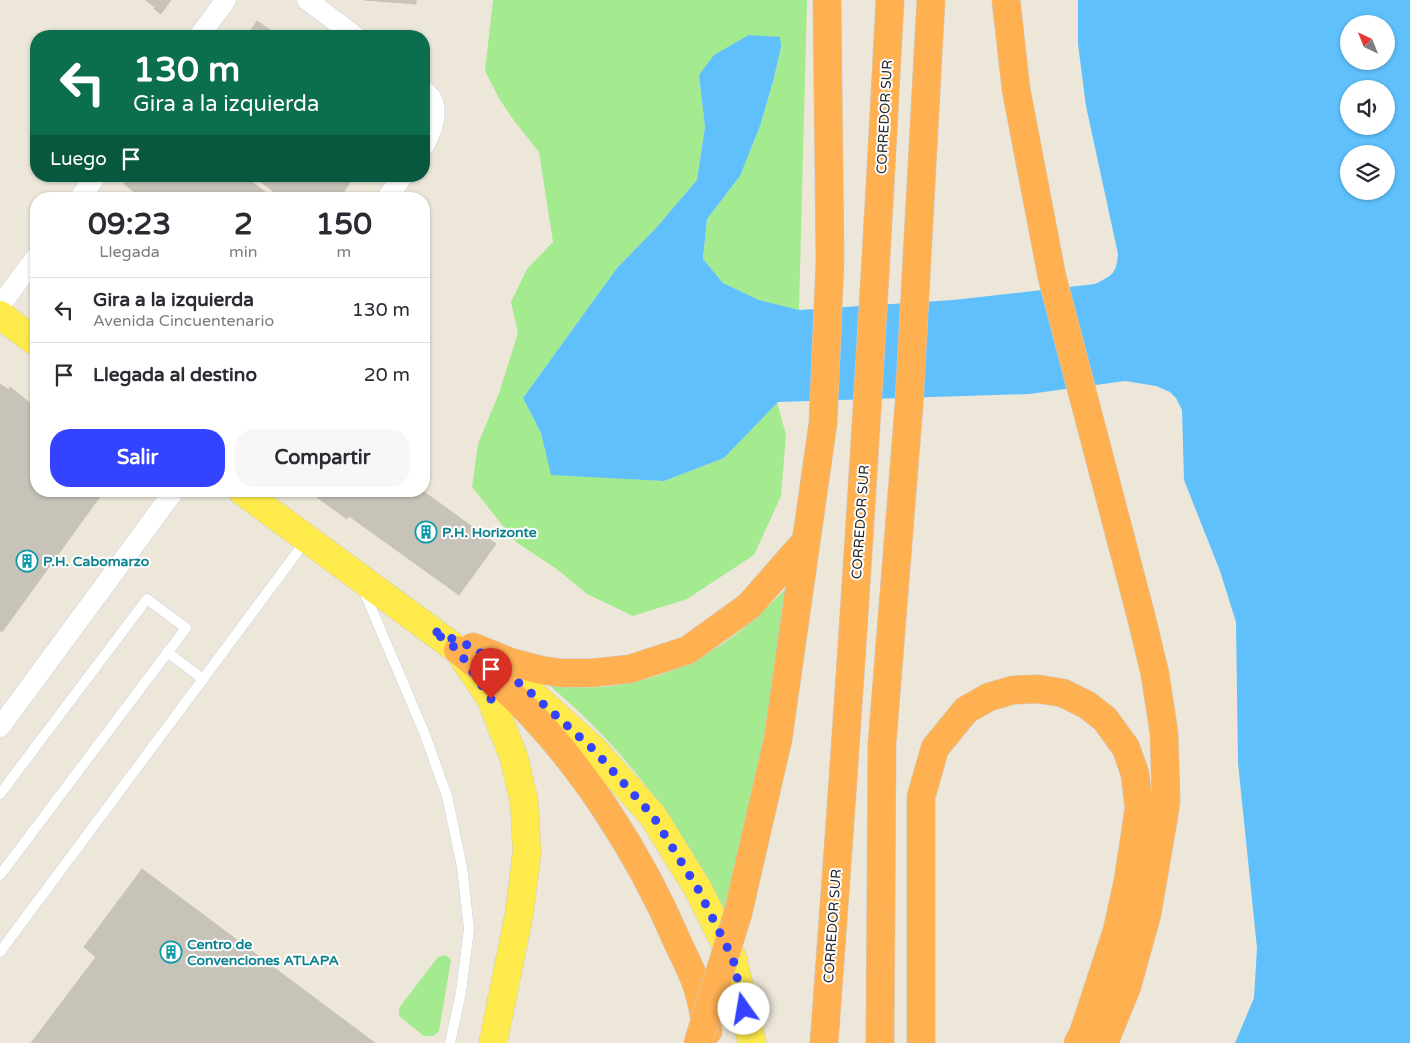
<!DOCTYPE html>
<html lang="es">
<head>
<meta charset="utf-8">
<style>
	:root { --surface:#fff; --page:#f7f7f7; --text:#2b2b33; --muted:#7c7c81; --line:#e1e1e2; --accent:#3443ff }
	body { margin:0; font-family:"Varela Round",sans-serif; background:var(--page); color:var(--text); height:100vh; display:flex; flex-direction:column; font-size:19px; white-space:nowrap }
	* { box-sizing:border-box; margin:0 }
	p { font-size:16px; color:var(--muted) }
	.icon { flex:none; width:28px; height:28px; fill:none; stroke:currentColor; stroke-width:2; stroke-linecap:round; stroke-linejoin:round }
	.map { position:relative; flex:1; overflow:hidden }
	.details { position:absolute; left:30px; top:192px; width:400px; height:305px; display:flex; flex-direction:column; background:var(--surface); border-radius:20px; box-shadow:0 1px 4px #0004 }
	.details>* { flex:none }
	.banner { position:absolute; left:30px; top:30px; width:400px; height:152px; border-radius:20px; box-shadow:0 1px 4px #0004; background:#0b6e4f; color:#fff; overflow:hidden }
	.needle { width:32px; rotate:317deg }
	.fabs { position:absolute; left:1340px; top:15px; display:grid; gap:10px }
	.fabs a { display:grid; place-items:center; width:55px; height:55px; border-radius:50%; background:var(--surface); box-shadow:0 1px 4px #0004; font-size:25px }
	.pin { position:absolute; display:grid; place-items:center; width:42px; height:42px; color:#fff; margin:-51px -21px; border-radius:50% 50% 50% 0; rotate:-45deg; box-shadow:0 0 5px #0007 }
	.pin .icon { rotate:45deg }
	.me { position:absolute; width:55px; margin:-28px; rotate:347deg; stroke-linejoin:round; filter:drop-shadow(0 0 4px #0008) }
	.turn { display:flex; align-items:center; gap:18px; height:105px; padding:0 20px; font-size:22px }
	.turn .icon { width:65px; height:65px; stroke-width:2.5 }
	.turn b { display:block; font-size:35px; line-height:42px }
	.then { display:flex; align-items:center; height:48px; padding:0 20px; background:#0003; gap:10px; font-size:19px }
	.eta { display:flex; justify-content:space-evenly; align-items:center; height:85px; text-align:center }
	.eta b { font-size:30px; font-weight:800; line-height:35px }
	.cta { display:flex; gap:10px; margin-top:auto; padding:10px 20px }
	.cta a { flex:1; height:58px; border-radius:20px; background:var(--accent); color:#fff; font-size:20px; font-weight:800; line-height:58px; text-align:center }
	.cta a+a { background:var(--page); color:var(--text) }
	ul { padding:0; list-style:none }
	li { display:flex; align-items:center; gap:15px; height:65px; padding:0 20px; border-top:1px solid var(--line) }
	li div { flex:1 }
	li b { display:block; font-size:19px }
	li em { font-style:normal }
	.map>svg:first-child { display:block }
</style>
</head>
<body>
<div class="map">
<svg width="1410" height="1043" viewBox="0 0 1410 1043">
	<rect width="100%" height="100%" fill="#ede7d9"/>
	<g fill="#a4ea8f">
		<polygon points="493,0 807,0 799,310 759,300 723,283 703,259 707,219 740,176 760,126 774,78 781,48 699,75 705,127 697,180 656,228 617,268 523,398 541,433 551,474 664,481 724,458 777,402 786,435 781,496 754,555 687,599 633,616 587,594 558,570 516,542 472,487 478,444 499,393 518,333 511,302 527,269 553,242 539,152 515,122 500,100 485,71"/>
		<path d="M 790,584 L 772,713 L 742,842 L 723,913 C 683,826 624,748 550,686 C 573,687 597,689 619,685 C 692,673 741,637 790,584 Z"/>
		<polygon points="446,955 451,960 439,1031 433,1036 424,1036 399,1016 399,1008 438,957"/>
	</g>
	<path fill="#5fc0fc" fill-rule="evenodd" d="M 1078,0 L 1410,0 L 1410,1043 L 1235,1043 L 1254,998 L 1257,948 L 1238,763 L 1236,622 L 1220,571 L 1184,480 L 1182,410 L 1176,398 L 1170,392 L 1156,386 L 1125,381 L 1029,394 L 778,402 L 724,458 L 664,481 L 551,475 L 541,433 L 523,398 L 617,268 L 656,228 L 697,180 L 705,127 L 699,75 L 714,55 L 749,35 L 780,37 L 781,47 L 774,78 L 760,126 L 740,176 L 707,219 L 703,259 L 723,283 L 759,300 L 799,310 L 953,300 L 1095,284 C 1113,275 1116,274 1118,254 L 1086,106 L 1078,44 ZM 1349,24 L 1386,24 L 1386,61 L 1349,61 ZM 1349,89 L 1386,89 L 1386,126 L 1349,126 ZM 1349,154 L 1386,154 L 1386,191 L 1349,191 Z"/>
	<g fill="#c8c3b9" stroke="#c9c3b3">
		<polygon points="145,0 171,0 161,14 154,9 155,7"/>
		<polygon points="365,0 416,0 416,4"/>
		<polygon points="257,21 279,36 247,36"/>
		<polygon points="129,176 244,176 275,199 143,199 124,184"/>
		<polygon points="354,176 339,199 283,199 261,182 260,177"/>
		<polygon points="134,192 143,199 129,199"/>
		<polygon points="0,384 9,390 10,387 36,408 36,491 104,491 2,632 0,630"/>
		<polygon points="308,491 423,491 496,544 459,595 349,516 347,519"/>
		<polygon points="142,869 375,1043 31,1043 96,957 84,947"/>
	</g>
	<g fill="none" stroke-linecap="round" stroke-linejoin="round">
		<g stroke="#ced0e4" stroke-width="11">
			<g id="lane">
				<polyline points="363,589 424,732 447,796 462,867 469,929 461,992 450,1043"/>
				<polyline points="167,652 203,679"/>
				<polyline points="0,794 147,599 186,628 0,875"/>
				<polyline points="0,952 307,539"/>
			</g>
		</g>
		<g stroke="#ced0e4" stroke-width="21">
			<g id="street">
				<polyline points="307,0 355,36"/>
				<polyline points="199,36 226,0"/>
				<path d="M 424,90 C 426,93 430,96 432,99 C 439,114 431,133 424,146"/>
				<polyline points="79,199 96,176"/>
				<polyline points="386,199 403,176"/>
				<polyline points="0,306 36,257"/>
				<polyline points="0,727 174,491"/>
			</g>
		</g>
		<g stroke="#ccc" stroke-width="29">
			<g id="primary">
				<polyline points="0,315 36,342"/>
				<polyline points="242,491 458,650 491,699 514,758 524,801 527,852 519,915 493,1043"/>
				<polyline points="489,659 531,693 594,750 653,816 698,889 733,959 752,1043"/>
			</g>
		</g>
		<g stroke="#ccc" stroke-width="29">
			<g id="highway">
				<polyline points="1006,0 1016,89 1052,277 1141,616 1155,674 1164,733 1166,800 1164,815 1147,914 1127,986 1104,1043"/>
				<polyline points="473,647 510,662 541,670 561,673 591,673 630,669 688,650 749,606 806,541"/>
				<path d="M 458,650 C 477,665 496,680 513,696 C 581,762 640,854 677,941 C 684,956 692,971 697,986 C 702,1001 704,1016 708,1031"/>
				<polyline points="778,739 823,423 830,261 827,0"/>
				<path d="M 824,1043 C 850,696 872,348 890,0"/>
				<polyline points="880,1043 882,744 909,405 931,0"/>
				<polyline points="921,1043 921,797 935,748 966,710 989,697 1013,690 1038,689 1063,693 1087,705 1105,719 1126,748 1135,774 1139,808 1128,881 1117,931 1083,1034 1078,1043"/>
			</g>
		</g>
		<use href="#lane" stroke="#fff" stroke-width="10"/>
		<use href="#street" stroke="#fff" stroke-width="20"/>
		<use href="#primary" stroke="#ffea4c" stroke-width="28"/>
		<use href="#highway" stroke="#ffb152" stroke-width="28"/>
		<g stroke="#ccc" stroke-width="29" stroke-linecap="butt">
			<polyline id="highway-bridge" points="698,1043 738,913 778,739"/>
		</g>
		<use href="#highway-bridge" stroke="#ffb152" stroke-width="28"/>
	</g>
	<g fill="none" stroke-linecap="round" stroke-linejoin="round">
		<polyline stroke="#3443ff" stroke-width="9" stroke-dasharray="0 16.2" points="491,699 458,650 432,630 472,647 496,664 531,693 594,750 653,816 698,889 733,959 744,1009"/>
	</g>
	<defs>
		<g id="building-ring" transform="scale(1.125)"><circle r="9.5" fill="#fff" stroke="#0f9aa8" stroke-width="1.5"/><path d="M-4-6H4V6H1V3H-1V6H-4ZM-2.5-4.3h1.7v1.8h-1.7ZM.8-4.3h1.7v1.8H.8ZM-2.5-1h1.7V.8h-1.7ZM.8-1h1.7V.8H.8Z" fill="#0f9aa8"/></g>
	</defs>
	<g fill-rule="evenodd">
		<use href="#building-ring" x="426" y="532"/>
		<use href="#building-ring" x="27" y="561"/>
		<use href="#building-ring" x="171" y="952"/>
	</g>
	<g text-anchor="middle" stroke-width="4" stroke-linejoin="round" paint-order="stroke">
		<g font-size="14" fill="#292929" stroke="#fff">
			<text transform="translate(884 117) rotate(-87)" y="5">CORREDOR SUR</text>
			<text transform="translate(860 522) rotate(-86)" y="5">CORREDOR SUR</text>
			<text transform="translate(832 926) rotate(-86)" y="5">CORREDOR SUR</text>
		</g>
		<g font-size="14" font-weight="bold" fill="#0d838f" stroke="#fff" text-anchor="start">
			<text x="442" y="537">P.H. Horizonte</text>
			<text x="43" y="566">P.H. Cabomarzo</text>
			<text x="187" y="949">Centro de<tspan x="187" dy="16">Convenciones ATLAPA</tspan></text>
		</g>
	</g>
</svg>
<div class="fabs">
<a><svg class="needle" viewBox="-14 -14 28 28"><path d="M0-13l5 13h-10z" fill="#e53935"/><path d="M0 13l5-13h-10z" fill="#7c7c81"/></svg></a>
<a><svg class="icon" aria-label="sound" viewBox="0 0 24 24"><path d="M4 9h4l5-4v14l-5-4H4zM17 9q2 3 0 6"/></svg></a>
<a><svg class="icon" aria-label="layers" viewBox="0 0 24 24"><path d="M12 4l9 5-9 5-9-5zM3 14l9 5 9-5"/></svg></a>
</div>
<div class="pin" style="left:491px;top:699px;background:#d93025"><svg class="icon" aria-label="arrive" viewBox="0 0 24 24"><path d="M6 21V4h12l-3 4 3 4H6"/></svg></div>
<svg class="me" style="left:744px;top:1009px" viewBox="-20 -20 40 40"><circle r="19" fill="#fff"/><path d="M0-13L10 11 0 6-10 11z" fill="#3443ff"/></svg>
<div class="banner">
<div class="turn"><svg class="icon" aria-label="left" viewBox="0 0 24 24"><path d="M17 20v-9H6M10 6l-5 5 5 5"/></svg><div><b>130 m</b>Gira a la izquierda</div></div>
<div class="then">Luego<svg class="icon" aria-label="arrive" viewBox="0 0 24 24"><path d="M6 21V4h12l-3 4 3 4H6"/></svg></div>
</div>
<section class="details">
<div class="eta">
<div><b>09:23</b><p>Llegada</p></div>
<div><b>2</b><p>min</p></div>
<div><b>150</b><p>m</p></div>
</div>
<ul>
<li><svg class="icon" aria-label="left" viewBox="0 0 24 24"><path d="M17 20v-9H6M10 6l-5 5 5 5"/></svg><div><b>Gira a la izquierda</b><p>Avenida Cincuentenario</p></div><em>130 m</em></li>
<li><svg class="icon" aria-label="arrive" viewBox="0 0 24 24"><path d="M6 21V4h12l-3 4 3 4H6"/></svg><div><b>Llegada al destino</b></div><em>20 m</em></li>
</ul>
<div class="cta"><a>Salir</a><a>Compartir</a></div>
</section>
</div>
</body>
</html>
